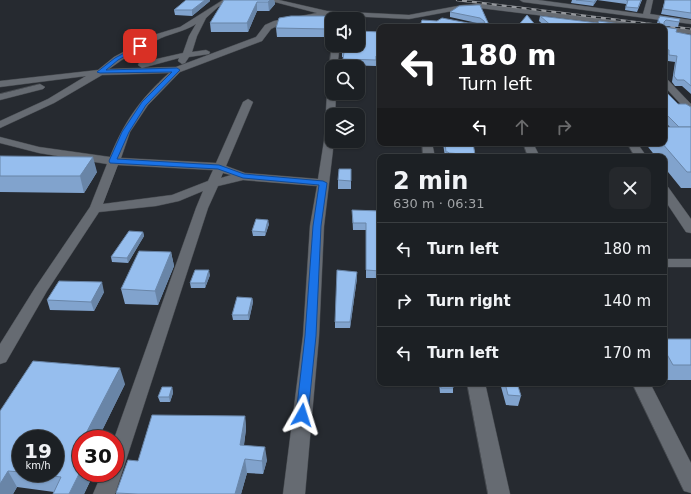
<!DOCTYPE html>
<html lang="en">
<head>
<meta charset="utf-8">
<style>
	:root { --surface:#1c2024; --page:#25282c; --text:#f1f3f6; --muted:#a0a3a6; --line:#3a3e41 }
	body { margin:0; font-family:"DejaVu Sans",sans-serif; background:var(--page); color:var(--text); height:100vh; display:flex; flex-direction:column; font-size:15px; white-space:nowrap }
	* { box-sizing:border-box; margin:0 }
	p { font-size:13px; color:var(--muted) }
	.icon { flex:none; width:22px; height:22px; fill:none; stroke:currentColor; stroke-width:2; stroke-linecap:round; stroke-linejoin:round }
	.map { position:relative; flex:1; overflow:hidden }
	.drawer { position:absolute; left:377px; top:154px; width:290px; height:232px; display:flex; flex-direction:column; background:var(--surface); border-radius:8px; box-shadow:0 1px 3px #0004,0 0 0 1px var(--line) }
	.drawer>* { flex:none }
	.hud { position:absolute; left:377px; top:24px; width:290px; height:122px; border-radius:8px; box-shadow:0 1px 3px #0004,0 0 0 1px var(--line); background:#202124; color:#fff; overflow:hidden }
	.fabs { position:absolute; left:325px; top:12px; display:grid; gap:8px }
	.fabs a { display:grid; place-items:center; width:40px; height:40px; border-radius:8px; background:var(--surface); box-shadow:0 1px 3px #0004,0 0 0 1px var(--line); font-size:20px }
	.speed { position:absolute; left:12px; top:430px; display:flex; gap:8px; font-size:20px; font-weight:700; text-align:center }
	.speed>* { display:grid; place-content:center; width:52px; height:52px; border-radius:50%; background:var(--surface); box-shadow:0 1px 3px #0004,0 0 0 1px var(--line); line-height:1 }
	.speed small { font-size:10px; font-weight:400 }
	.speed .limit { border:6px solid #d22; background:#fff; color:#111 }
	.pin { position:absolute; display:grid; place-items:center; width:34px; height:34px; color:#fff; margin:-17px; border-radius:8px; box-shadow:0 2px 6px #0006 }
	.me { position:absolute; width:44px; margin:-22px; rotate:6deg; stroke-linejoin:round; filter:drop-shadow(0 0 3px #0008) }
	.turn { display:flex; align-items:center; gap:14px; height:84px; padding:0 16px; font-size:18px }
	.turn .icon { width:52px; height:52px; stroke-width:2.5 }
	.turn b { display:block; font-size:28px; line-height:34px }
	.lanes { display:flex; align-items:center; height:38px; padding:0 16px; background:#0003; justify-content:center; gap:20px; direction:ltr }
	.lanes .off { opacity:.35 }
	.round { display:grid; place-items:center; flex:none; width:42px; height:42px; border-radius:8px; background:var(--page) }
	.head { display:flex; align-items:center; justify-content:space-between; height:68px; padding:0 16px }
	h1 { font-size:24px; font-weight:600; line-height:30px }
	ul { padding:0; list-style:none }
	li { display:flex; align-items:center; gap:12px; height:52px; padding:0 16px; border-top:1px solid var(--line) }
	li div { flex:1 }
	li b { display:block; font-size:15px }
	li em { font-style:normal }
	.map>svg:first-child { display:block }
</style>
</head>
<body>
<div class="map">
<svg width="691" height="494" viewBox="0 0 691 494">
	<rect width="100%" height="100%" fill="#262a30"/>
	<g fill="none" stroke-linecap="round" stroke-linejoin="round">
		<g stroke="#45494e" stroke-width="1">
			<g id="minor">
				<path d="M 223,0 L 231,0 L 218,7 L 206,18 L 197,36 L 192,52 L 206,50 L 210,52 L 209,54 L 189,57 L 185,63 L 182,64 L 178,61 L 179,58 L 142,68 L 138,65 L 139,63 L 183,53 L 189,36 L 196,24 C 185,31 173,33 161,38 C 143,47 125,57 109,69 L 176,67 L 256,37 L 265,25 L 274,21 L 317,13 L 267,0 L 279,0 L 327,11 L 409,15 L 463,5 L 480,4 L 653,25 L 657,27 L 635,27 L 480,8 L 463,9 L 409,19 L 327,15 L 279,25 L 271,29 L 262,41 L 180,72 L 148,105 L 130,132 L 121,158 L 216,163 L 243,102 L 248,99 L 253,102 L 226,166 L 245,173 L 318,179 L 324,141 L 328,79 L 332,76 L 332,93 L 336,93 L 335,115 L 332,115 L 332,141 L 334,141 L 324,226 L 319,336 L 305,494 L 283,494 L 303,336 L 310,226 L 317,186 L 243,180 L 218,186 L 208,208 L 115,494 L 93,494 L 102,473 L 115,473 L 115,439 L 114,439 L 196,208 L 203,191 L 179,201 L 156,206 L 99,212 L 47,291 L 6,362 L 0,364 L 0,344 L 35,288 L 90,207 L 107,164 L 39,153 L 0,143 L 0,137 L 39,147 L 110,157 C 124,122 140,99 169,73 L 102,75 L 54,103 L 0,128 L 0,121 L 48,99 L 86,76 L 0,87 L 0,81 L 98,70 L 114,57 L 157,34 L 180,27 ZM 118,165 L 213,170 L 208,181 L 172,195 L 103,204 ZM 223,173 L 231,175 L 221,178 Z"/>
				<polygon points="520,0 538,0 643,14 647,0 653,0 650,14 691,20 691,24 523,2"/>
				<polygon points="664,27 691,30 691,34 664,31"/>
				<polygon points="332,45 340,45 337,67 332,67 332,69 329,67"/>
				<polygon points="664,78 667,79 691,104 691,113 688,112 664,86"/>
				<polygon points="40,84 45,87 43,89 0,100 0,94"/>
				<polygon points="422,143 432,143 435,157 423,157"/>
				<polygon points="523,143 533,143 540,157 528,157"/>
				<polygon points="627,143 637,143 647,157 635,157"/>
				<polygon points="664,186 668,187 691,219 691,233 686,232 664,199"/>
				<rect x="664" y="259" width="27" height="8"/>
				<polygon points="467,383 485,383 510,494 488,494"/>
				<polygon points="632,383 650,383 691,463 691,493 684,491"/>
			</g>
		</g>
		<use href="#minor" fill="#666b72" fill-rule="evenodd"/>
		<g stroke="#93969b" stroke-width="2.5">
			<polyline id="rail" points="457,0 691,29"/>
		</g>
		<use href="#rail" stroke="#1c2126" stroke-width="1.5" stroke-dasharray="5" stroke-linecap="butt"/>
	</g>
	<g fill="#81a3cd" fill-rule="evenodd">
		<polygon points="186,0 210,0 210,1 192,16 175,15 174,10"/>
		<polygon points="224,0 274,0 275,4 269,11 257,11 248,32 211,32 210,23"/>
		<polygon points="572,0 642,0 637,12 625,10 626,4 597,0 593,6 571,3"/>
		<polygon points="665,0 691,0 691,19 661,14"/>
		<polygon points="477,5 490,27 420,27 420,26 477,23 450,17 450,12"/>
		<polygon points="330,16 330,24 328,37 277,37 276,28"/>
		<polygon points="540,16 598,23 641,27 546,27 539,21"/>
		<polygon points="680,19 678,27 664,26 664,27 676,32 691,35 691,94 682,86 675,86 672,82 675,62 668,61 667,55 664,55 664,27 656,26 658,20"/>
		<polygon points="380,37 380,62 376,62 376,66 343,65 343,57 342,57 342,45"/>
		<polygon points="664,90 678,104 691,107 691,188 681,188 664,167 664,157 656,157 645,143 664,143 670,127 665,122 664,122"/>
		<polygon points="443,143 473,143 475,155 475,157 445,157"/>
		<polygon points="479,143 491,143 489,145"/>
		<polygon points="0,156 97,172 84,193 0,192"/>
		<polygon points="351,169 351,189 338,189 338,180"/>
		<polygon points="352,210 380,211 380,278 366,278 366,230 353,230"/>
		<polygon points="269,224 265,236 253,236 252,231"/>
		<polygon points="143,232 144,236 128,263 112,262 111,257"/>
		<polygon points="171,252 174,266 158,305 125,304 121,289"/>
		<polygon points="210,275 205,288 191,288 190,283"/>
		<polygon points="357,278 350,328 335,328 335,322"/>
		<polygon points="664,288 667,293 665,298 664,298"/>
		<polygon points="104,292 94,311 50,310 47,300"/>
		<polygon points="252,298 253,302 249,320 233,320 232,315"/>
		<polygon points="664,339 691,339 691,380 667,380 664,375"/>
		<polygon points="439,383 453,383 453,393 440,393"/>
		<polygon points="500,383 517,383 521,396 518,406 506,405"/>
		<path d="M 125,384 L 81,473 L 94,473 L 84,494 L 53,494 L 54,492 L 17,487 L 13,494 L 0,494 L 0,411 ZM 21,439 L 55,473 L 21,473 Z"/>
		<polygon points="172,387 173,393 170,402 160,402 158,397"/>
		<polygon points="245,416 246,429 244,445 267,460 263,474 247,473 241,494 116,494 116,493"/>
	</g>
	<g fill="#6985a7">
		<polygon points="205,0 210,0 210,1 192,16 192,10"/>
		<polygon points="270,0 274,0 275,4 269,11 268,2"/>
		<polygon points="596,0 597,0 593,6 594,2"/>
		<polygon points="257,2 257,11 248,32 247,23"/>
		<polygon points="330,16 330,24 328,37 328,29"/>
		<polygon points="93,157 97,172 84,193 80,176"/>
		<polygon points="268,220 269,224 265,236 265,232"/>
		<polygon points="143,232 144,236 128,263 127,258"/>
		<polygon points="171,252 174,266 158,305 155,291"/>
		<polygon points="209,270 210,275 205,288 205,283"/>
		<polygon points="357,272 357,278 350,328 350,322"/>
		<polygon points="102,282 104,292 94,311 91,302"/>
		<polygon points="252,298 253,302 249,320 248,315"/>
		<polygon points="120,368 125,384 98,439 83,439"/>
		<polygon points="172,387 173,393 170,402 169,397"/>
		<polygon points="245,416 246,429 242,458 240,445"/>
		<polygon points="81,444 81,467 76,454"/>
		<polygon points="265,447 267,460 263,474 262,461"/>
		<polygon points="245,459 247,473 241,494 235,494"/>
		<polygon points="81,470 81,473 94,473 84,494 69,494"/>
		<polygon points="8,471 17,487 13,494 0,494 0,484"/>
	</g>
	<g fill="#96beee" stroke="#6985a7">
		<polygon points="186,0 205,0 192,10 174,10"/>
		<polygon points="224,0 270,0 268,2 257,2 247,23 210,23"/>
		<polygon points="576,0 596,0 594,2"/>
		<polygon points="626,0 641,0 638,8 626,7 628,0"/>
		<polygon points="665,0 691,0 691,13 663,9"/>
		<polygon points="477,5 480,5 490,27 420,27 420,26 422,20 437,21 442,18 468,23 485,23 484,21 480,18 450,12 459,6"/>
		<polygon points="527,15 537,27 518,26 519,27 517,27"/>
		<polygon points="291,16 330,16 328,29 276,28 279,18"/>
		<polygon points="540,16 598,23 599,21 641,27 553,27"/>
		<polygon points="660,16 680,19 679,22 666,20 664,22 664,27 677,29 676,32 691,35 691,86 684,80 677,80 674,76 677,56 669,55 669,50 664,49 664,27 644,27 645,24 656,26 660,23 658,20"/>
		<polygon points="358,31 380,32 379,39 380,39 380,57 376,56 376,60 343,59 344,52 342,52 344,45 341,45 358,45"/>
		<polygon points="664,90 678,104 686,104 691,107 691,127 679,127 667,115 664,115"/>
		<polygon points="664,127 691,127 691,172 687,172 662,143 664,143"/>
		<polygon points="445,143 473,143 475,155 449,153 448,152 446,152"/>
		<polygon points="0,156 93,157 80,176 0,176"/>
		<polygon points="339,169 351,169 351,181 338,180"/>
		<polygon points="352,210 380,211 380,271 366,270 366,223 353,223"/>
		<polygon points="256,219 268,220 265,232 252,231"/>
		<polygon points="129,231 143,232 127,258 111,257"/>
		<polygon points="139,251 171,252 155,291 121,289"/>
		<polygon points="195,270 209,270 205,283 190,283"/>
		<polygon points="337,270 357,272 350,322 335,322"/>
		<polygon points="59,281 102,282 91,302 47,300"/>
		<polygon points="664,288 667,293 664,293"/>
		<polygon points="237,297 252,298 248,315 232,315"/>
		<polygon points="664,339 691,339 691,365 673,365 664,349"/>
		<polygon points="33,361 120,368 83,439 81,439 81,444 76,454 81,455 81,470 69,494 53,494 61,477 28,473 55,473 55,439 21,439 21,472 8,471 0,484 0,411"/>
		<polygon points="440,383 453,383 453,388 441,388"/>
		<polygon points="505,383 517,383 521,396 508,395"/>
		<polygon points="162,387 172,387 169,397 158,397"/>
		<polygon points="152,415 245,416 240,445 265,447 262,461 245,459 235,494 138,494 116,493 128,460 138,461"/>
	</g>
	<polygon fill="#1a73e8" stroke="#114b97" points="140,45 142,45 142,47 118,60 106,70 177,68 180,70 146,105 129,132 117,159 219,165 244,174 323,181 327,183 321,226 316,336 308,415 307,419 302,420 298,419 296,415 305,336 313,226 319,185 243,178 218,169 110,163 109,161 122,132 142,102 172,72 100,73 97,72 115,58"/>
</svg>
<div class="fabs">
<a><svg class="icon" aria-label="sound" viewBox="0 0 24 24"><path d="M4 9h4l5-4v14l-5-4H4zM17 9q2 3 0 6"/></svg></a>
<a><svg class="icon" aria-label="search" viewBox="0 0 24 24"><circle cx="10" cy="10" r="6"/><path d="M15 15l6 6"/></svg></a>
<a><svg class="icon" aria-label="layers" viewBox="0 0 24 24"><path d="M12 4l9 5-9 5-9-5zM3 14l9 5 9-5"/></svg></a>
</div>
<div class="speed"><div>19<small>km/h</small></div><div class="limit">30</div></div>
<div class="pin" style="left:140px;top:46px;background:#d93025"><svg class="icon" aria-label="arrive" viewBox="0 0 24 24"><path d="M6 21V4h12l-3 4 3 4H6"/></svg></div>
<svg class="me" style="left:302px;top:415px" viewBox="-20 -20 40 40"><path d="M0-17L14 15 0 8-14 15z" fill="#1a73e8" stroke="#fff" stroke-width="4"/></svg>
<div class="hud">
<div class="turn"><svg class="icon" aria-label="left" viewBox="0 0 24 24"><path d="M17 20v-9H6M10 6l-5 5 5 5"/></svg><div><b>180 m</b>Turn left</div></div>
<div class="lanes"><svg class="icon" aria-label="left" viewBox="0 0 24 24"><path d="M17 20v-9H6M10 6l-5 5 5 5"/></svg><svg class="icon off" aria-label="ahead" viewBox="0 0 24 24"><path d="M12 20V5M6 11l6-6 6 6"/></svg><svg class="icon off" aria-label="right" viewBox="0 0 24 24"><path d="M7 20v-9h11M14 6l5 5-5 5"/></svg></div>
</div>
<section class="drawer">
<div class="head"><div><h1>2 min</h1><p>630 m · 06:31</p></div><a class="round"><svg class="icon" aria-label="close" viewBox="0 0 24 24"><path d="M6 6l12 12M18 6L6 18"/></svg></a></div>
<ul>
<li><svg class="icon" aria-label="left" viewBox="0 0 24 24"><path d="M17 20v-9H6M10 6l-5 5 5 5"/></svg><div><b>Turn left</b></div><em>180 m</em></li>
<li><svg class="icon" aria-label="right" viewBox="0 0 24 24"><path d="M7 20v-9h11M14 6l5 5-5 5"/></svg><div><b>Turn right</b></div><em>140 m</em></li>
<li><svg class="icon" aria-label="left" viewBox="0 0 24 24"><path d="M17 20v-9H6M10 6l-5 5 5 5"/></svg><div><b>Turn left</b></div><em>170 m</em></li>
</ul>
</section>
</div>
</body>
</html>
